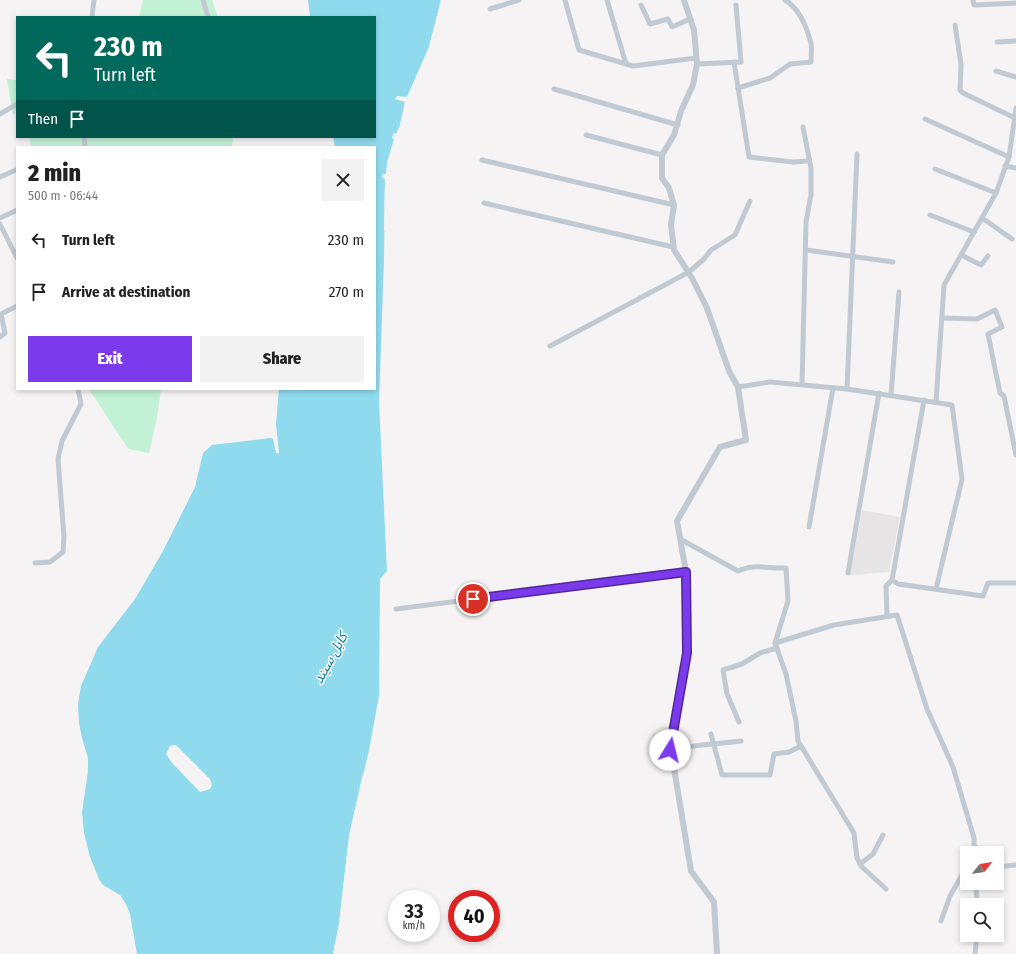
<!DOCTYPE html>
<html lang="en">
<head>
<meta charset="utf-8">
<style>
	:root { --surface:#fff; --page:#f2f2f2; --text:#222; --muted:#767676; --accent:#7c3aed }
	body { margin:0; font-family:"Fira Sans Condensed","Noto Sans Arabic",sans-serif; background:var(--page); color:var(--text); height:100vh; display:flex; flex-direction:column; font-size:15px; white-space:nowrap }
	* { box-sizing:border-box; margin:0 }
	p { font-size:13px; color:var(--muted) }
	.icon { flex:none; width:22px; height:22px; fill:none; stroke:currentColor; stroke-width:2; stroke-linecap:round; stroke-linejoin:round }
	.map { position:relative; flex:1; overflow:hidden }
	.drawer { position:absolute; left:16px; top:146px; width:360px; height:244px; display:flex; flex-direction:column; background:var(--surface); border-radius:0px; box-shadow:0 2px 6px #0003 }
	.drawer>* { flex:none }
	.top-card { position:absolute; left:16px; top:16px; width:360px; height:122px; border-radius:0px; box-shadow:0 2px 6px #0003; background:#00695c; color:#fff; overflow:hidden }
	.needle { width:26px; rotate:60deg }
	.controls { position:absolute; left:960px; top:846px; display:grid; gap:8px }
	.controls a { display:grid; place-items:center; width:44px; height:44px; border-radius:0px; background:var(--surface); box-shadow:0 2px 6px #0003; font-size:20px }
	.speed { position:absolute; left:388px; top:890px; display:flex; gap:8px; font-size:20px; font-weight:700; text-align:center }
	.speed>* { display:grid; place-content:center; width:52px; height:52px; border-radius:50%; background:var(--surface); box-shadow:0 2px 6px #0003; line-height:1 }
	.speed small { font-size:10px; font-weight:400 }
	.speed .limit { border:6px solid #d22; background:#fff; color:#111 }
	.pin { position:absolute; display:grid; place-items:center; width:34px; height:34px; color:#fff; margin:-17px; border:2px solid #fff; border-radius:50%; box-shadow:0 1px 4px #0007 }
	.me { position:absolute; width:44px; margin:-22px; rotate:9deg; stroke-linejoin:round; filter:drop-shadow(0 0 3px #0008) }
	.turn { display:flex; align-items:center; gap:14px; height:84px; padding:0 12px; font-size:18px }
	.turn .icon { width:52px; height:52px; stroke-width:2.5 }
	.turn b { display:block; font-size:28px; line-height:34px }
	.then { display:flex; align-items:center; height:38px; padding:0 12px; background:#0003; gap:8px; font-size:15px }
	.round { display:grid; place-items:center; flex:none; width:42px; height:42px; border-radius:0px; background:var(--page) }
	.headline { display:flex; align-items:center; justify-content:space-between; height:68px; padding:0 12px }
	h1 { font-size:24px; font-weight:800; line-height:30px }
	.action { display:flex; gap:8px; margin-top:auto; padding:8px 12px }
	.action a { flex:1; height:46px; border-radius:0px; background:var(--accent); color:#fff; font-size:16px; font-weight:800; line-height:46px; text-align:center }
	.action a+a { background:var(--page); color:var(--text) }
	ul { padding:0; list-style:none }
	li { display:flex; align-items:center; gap:12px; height:52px; padding:0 12px }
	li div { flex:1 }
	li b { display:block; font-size:15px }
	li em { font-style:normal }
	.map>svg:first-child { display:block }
</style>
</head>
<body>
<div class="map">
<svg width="1016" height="954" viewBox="0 0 1016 954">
	<rect width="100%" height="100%" fill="#f5f3f3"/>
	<polygon fill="#e6e4e5" points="862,510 900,517 889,572 850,575"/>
	<g fill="#c3f1d5">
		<polygon points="143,0 212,0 218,17 139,17"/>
		<polygon points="7,79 17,80 17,112 13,115"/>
		<polygon points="29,137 233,137 232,147 31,147"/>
		<path d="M 88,389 L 161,389 L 157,418 L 149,453 L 129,449 C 114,430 103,408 88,389 Z"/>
	</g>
	<path fill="#90daee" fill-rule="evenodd" d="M 308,0 L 441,0 L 429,47 L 405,102 L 400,125 L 391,149 L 385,179 L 384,260 L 379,402 L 387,571 L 380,579 L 379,696 L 369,750 L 349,836 L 339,924 L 333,954 L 137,954 L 130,914 L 126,904 L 120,895 L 103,885 L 99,879 L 90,857 L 84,833 L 82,812 L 88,771 L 88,758 L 82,738 L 79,723 L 78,704 L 81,686 L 98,647 L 135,599 L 163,551 L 195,487 L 203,453 L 212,445 L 270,438 L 273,439 L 276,453 L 279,453 L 276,424 L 279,389 L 375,389 L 375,147 L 335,147 L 333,137 L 375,137 L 375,17 L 310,17 ZM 174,745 L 177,746 L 210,779 L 212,785 L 210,789 L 200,792 L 172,763 L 166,754 L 170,746 Z"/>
	<g fill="#f5f3f3">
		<polygon points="441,0 443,0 434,40 409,98 389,162 387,179 386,231 384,231 385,179 382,177 383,174 386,174 387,162 394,139 392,138 394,133 396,134 400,125 405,102 395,99 397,96 407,97 429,47"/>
		<polygon points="363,773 364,775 351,836 341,924 335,954 333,954 339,924 349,836"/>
	</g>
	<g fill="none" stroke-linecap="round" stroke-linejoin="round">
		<g stroke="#c1cad2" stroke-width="5">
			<polyline points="203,0 208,17"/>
			<polyline points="565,0 579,50 633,66 696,58"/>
			<polyline points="607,0 626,64"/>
			<polyline points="973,0 974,5 977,5 1016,3"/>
			<polyline points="641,5 650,24 668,19 672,27 690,19"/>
			<polyline points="490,9 519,0"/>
			<polyline points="92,17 94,0"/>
			<polyline points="955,25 961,64 960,90 963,93 1015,118"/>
			<polyline points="997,42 1016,41"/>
			<polyline points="734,62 749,157 793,162 809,161"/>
			<polyline points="697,64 741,62 736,5"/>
			<polyline points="996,71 1016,77"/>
			<path d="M 738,88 L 770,78 L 790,64 L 811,62 C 811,56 812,49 811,43 C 807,28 799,8 785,0"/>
			<polyline points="554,89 678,125"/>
			<polyline points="0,114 17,104"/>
			<polyline points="925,119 1009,157"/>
			<polyline points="586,135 662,155"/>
			<polyline points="84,137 85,147"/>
			<polyline points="482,160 674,205"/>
			<polyline points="1005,166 1016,168"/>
			<polyline points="935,169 996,193"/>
			<polyline points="0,177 16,170"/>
			<polyline points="484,203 673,247"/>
			<polyline points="930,215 974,232"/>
			<polyline points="0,218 17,210"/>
			<polyline points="982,218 1012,239"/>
			<polyline points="0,224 17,258"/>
			<polyline points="806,250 893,262"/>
			<polyline points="961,255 981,265 988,256"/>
			<polyline points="942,318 977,319 995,310 1002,327 988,334 1000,393 1004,396 1016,455"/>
			<polyline points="0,337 5,333 1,314 17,306"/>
			<polyline points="550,346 689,272 704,259 711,250 735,235 750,201"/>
			<polyline points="802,385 806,222 811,195 811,168 803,127"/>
			<polyline points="738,387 770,382 847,389 952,405 962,479 936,589"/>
			<polyline points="847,389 857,154"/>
			<polyline points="891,395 899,292"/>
			<polyline points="936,402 944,285 996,193 1009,157 1016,108"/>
			<polyline points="809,527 833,388"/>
			<path d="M 680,539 L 738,571 C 754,563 768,569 786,568 L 788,601 L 775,643 L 834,625 L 897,615 L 927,709 L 953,767 L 974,838 L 974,845 L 981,853"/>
			<polyline points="35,563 50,562 63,552 64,537 58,459 62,441 81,404 78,389"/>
			<polyline points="848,573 879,393"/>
			<polyline points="892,580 898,584 983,596 988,583 1016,583"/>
			<polyline points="396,609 686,572"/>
			<polyline points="887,616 886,586 892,580 924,400"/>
			<polyline points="775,643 786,674 796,721 798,741 854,833 857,858 862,867 886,889"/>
			<polyline points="739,722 727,694 723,670 742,664 760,653 777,648"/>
			<polyline points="711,734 722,775 770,775 774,754 789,752 801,746"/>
			<path d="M 670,750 C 693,745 717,744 741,741"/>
			<polyline points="860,864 873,854 883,835"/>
			<polyline points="997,867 1016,865"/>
			<polyline points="976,883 977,905"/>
			<polyline points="941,921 950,896 967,866"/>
			<polyline points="975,954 977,935"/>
		</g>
		<polyline stroke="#c1cad2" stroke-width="6" points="684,0 694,30 697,64 693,85 681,111 674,135 662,155 662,178 669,188 674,205 671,225 674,250 692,278 707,308 729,371 738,387 746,440 720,447 677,521 686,572 687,653 670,750 672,756 691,871 714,902 717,954"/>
	</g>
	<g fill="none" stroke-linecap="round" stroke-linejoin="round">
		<g stroke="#51269a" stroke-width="10">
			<polyline id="route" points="473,599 686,572 687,653 670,750"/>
		</g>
		<use href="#route" stroke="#7c3aed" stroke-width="7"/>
	</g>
	<g text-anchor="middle" stroke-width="3" stroke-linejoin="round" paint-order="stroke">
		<g font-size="14" font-style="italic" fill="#0c7c9b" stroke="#fff">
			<text transform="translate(330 658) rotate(-61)" y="5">کابل سيند</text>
		</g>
	</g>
</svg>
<div class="controls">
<a><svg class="needle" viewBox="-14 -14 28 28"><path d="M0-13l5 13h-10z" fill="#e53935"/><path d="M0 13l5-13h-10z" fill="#767676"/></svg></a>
<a><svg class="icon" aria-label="search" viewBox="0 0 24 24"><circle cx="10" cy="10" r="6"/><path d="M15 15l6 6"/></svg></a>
</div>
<div class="speed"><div>33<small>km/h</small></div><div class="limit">40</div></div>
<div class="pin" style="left:473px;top:599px;background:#d93025"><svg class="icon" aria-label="arrive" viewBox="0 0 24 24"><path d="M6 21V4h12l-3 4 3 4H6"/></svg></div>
<svg class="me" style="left:670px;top:750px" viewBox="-20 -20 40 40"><circle r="19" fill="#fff"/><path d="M0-13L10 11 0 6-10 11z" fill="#7c3aed"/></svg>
<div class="top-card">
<div class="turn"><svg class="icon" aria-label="left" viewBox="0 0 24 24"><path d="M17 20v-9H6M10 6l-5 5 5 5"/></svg><div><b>230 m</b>Turn left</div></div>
<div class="then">Then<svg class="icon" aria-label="arrive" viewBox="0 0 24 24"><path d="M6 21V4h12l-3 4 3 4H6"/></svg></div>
</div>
<section class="drawer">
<div class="headline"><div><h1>2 min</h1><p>500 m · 06:44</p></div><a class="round"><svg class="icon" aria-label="close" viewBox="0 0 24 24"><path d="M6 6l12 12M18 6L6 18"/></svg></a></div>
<ul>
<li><svg class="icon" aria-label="left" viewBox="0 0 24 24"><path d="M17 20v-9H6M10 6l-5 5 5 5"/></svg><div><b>Turn left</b></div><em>230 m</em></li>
<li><svg class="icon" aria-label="arrive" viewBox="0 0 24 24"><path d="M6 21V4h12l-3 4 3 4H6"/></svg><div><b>Arrive at destination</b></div><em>270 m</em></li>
</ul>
<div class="action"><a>Exit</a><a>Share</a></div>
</section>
</div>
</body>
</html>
